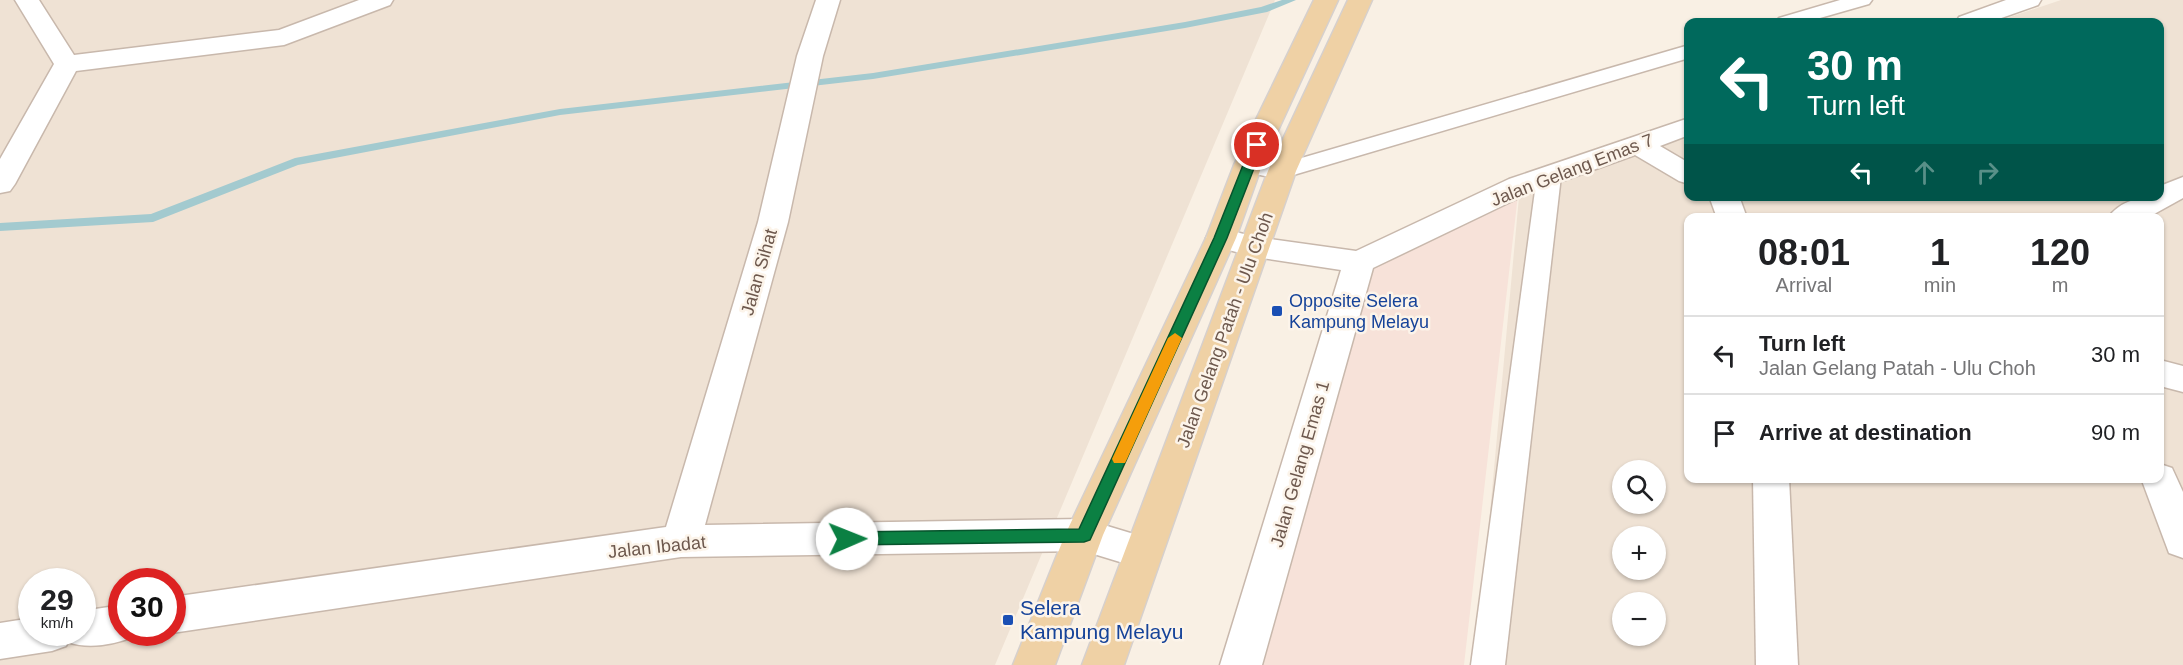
<!DOCTYPE html>
<html lang="en">
<head>
<meta charset="utf-8">
<style>
	:root { --surface:#fff; --page:#f2f2f2; --text:#202124; --muted:#757577; --line:#e0e0e0 }
	body { margin:0; font-family:Arial,sans-serif; background:var(--page); color:var(--text); height:100vh; display:flex; flex-direction:column; font-size:22px; white-space:nowrap }
	* { box-sizing:border-box; margin:0 }
	p { font-size:20px; color:var(--muted) }
	.icon { flex:none; width:33px; height:33px; fill:none; stroke:currentColor; stroke-width:2; stroke-linecap:round; stroke-linejoin:round }
	.map { position:relative; flex:1; overflow:hidden }
	.panel { position:absolute; left:1684px; top:213px; width:480px; height:270px; display:flex; flex-direction:column; background:var(--surface); border-radius:12px; box-shadow:0 2px 4px #0004 }
	.panel>* { flex:none }
	.top-card { position:absolute; left:1684px; top:18px; width:480px; height:183px; border-radius:12px; box-shadow:0 2px 4px #0004; background:#00695c; color:#fff; overflow:hidden }
	.buttons { position:absolute; left:1612px; top:460px; display:grid; gap:12px }
	.buttons a { display:grid; place-items:center; width:54px; height:54px; border-radius:50%; background:var(--surface); box-shadow:0 2px 4px #0004; font-size:30px }
	.speed { position:absolute; left:18px; top:568px; display:flex; gap:12px; font-size:30px; font-weight:700; text-align:center }
	.speed>* { display:grid; place-content:center; width:78px; height:78px; border-radius:50%; background:var(--surface); box-shadow:0 2px 4px #0004; line-height:1 }
	.speed small { font-size:15px; font-weight:400 }
	.speed .limit { border:9px solid #d22; background:#fff; color:#111 }
	.pin { position:absolute; display:grid; place-items:center; width:51px; height:51px; color:#fff; margin:-26px; border:3px solid #fff; border-radius:50%; box-shadow:0 2px 6px #0007 }
	.me { position:absolute; width:66px; margin:-33px; rotate:89deg; stroke-linejoin:round; filter:drop-shadow(0 0 4px #0008) }
	.turn { display:flex; align-items:center; gap:21px; height:126px; padding:0 24px; font-size:27px }
	.turn .icon { width:78px; height:78px; stroke-width:2.5 }
	.turn b { display:block; font-size:42px; line-height:51px }
	.lanes { display:flex; align-items:center; height:57px; padding:0 24px; background:#0003; justify-content:center; gap:30px; direction:ltr }
	.lanes .off { opacity:.35 }
	.eta { display:flex; justify-content:space-evenly; align-items:center; height:102px; text-align:center }
	.eta b { font-size:36px; font-weight:700; line-height:42px }
	ul { padding:0; list-style:none }
	li { display:flex; align-items:center; gap:18px; height:78px; padding:0 24px; border-top:2px solid var(--line) }
	li div { flex:1 }
	li b { display:block; font-size:22px }
	li em { font-style:normal }
	.map>svg:first-child { display:block }
</style>
</head>
<body>
<div class="map">
<svg width="2183" height="665" viewBox="0 0 2183 665">
	<rect width="100%" height="100%" fill="#f9f0e4"/>
	<g fill="#efe2d4" fill-rule="evenodd">
		<path d="M 0,0 L 1275,0 L 995,665 L 0,665 ZM 32,582 L 82,582 L 82,633 L 32,633 ZM 122,582 L 172,582 L 172,633 L 122,633 Z"/>
		<path d="M 2061,0 L 2183,0 L 2183,665 L 1476,665 L 1520,186 L 1689,128 L 1689,196 L 2160,196 L 2160,22 L 1995,22 ZM 1689,218 L 2160,218 L 2160,478 L 1689,478 ZM 1623,471 L 1656,471 L 1656,504 L 1623,504 ZM 1623,537 L 1656,537 L 1656,570 L 1623,570 ZM 1623,603 L 1656,603 L 1656,636 L 1623,636 Z"/>
	</g>
	<polygon fill="#f7e2d9" points="1519,186 1464,665 1241,665 1359,262"/>
	<g fill="none" stroke-linecap="round" stroke-linejoin="round">
		<polygon fill="#a3cacf" fill-rule="evenodd" points="1282,0 1296,0 1267,12 1185,28 873,79 560,115 298,165 153,222 0,231 0,223 151,214 295,158 560,109 873,73 1185,22 1261,7"/>
		<g stroke="#c8b8ac" stroke-width="3">
			<g id="lane">
				<polygon points="1840,0 1872,0 1869,4 1806,22 1776,22 1779,18"/>
				<path d="M 1689,45 L 1689,58 L 1290,176 C 1275,180 1255,174 1240,170 L 1236,165 L 1240,160 L 1248,158 L 1281,164 Z"/>
				<polygon points="1549,169 1557,171 1561,176 1505,665 1471,665 1537,176 1541,171"/>
			</g>
		</g>
		<g stroke="#c8b8ac" stroke-width="3">
			<g id="street">
				<polygon points="15,0 39,0 74,55 279,30 359,0 393,0 390,5 284,45 76,71 15,184 10,191 0,193 0,159 54,64"/>
				<polygon points="816,0 840,0 823,56 788,222 705,525 1084,519 1157,541 1162,553 1157,565 1143,569 1084,551 681,557 172,633 172,597 666,527 758,222 797,56"/>
				<polygon points="2006,0 2041,0 2038,5 1990,22 1956,22 1959,17"/>
				<polygon points="1689,118 1689,135 1660,146 1689,163 1689,184 1679,181 1635,155 1529,193 1373,268 1262,665 1220,665 1341,270 1255,257 1210,245 1206,238 1210,231 1221,228 1255,237 1356,251 1509,179"/>
				<path d="M 2183,177 L 2183,198 L 2147,218 L 2108,218 C 2119,201 2142,196 2160,196 L 2160,186 Z"/>
				<polygon points="1709,196 1739,196 1747,218 1717,218"/>
				<polygon points="2160,360 2183,366 2183,392 2160,386"/>
				<polygon points="2160,464 2172,468 2183,492 2183,558 2169,553 2141,478 2160,478"/>
				<polygon points="1753,478 1789,478 1798,665 1756,665"/>
				<path d="M 122,605 L 122,633 L 138,633 L 136,636 C 115,644 90,650 68,642 L 66,646 L 52,651 L 0,659 L 0,623 L 32,618 L 32,633 L 82,633 L 82,611 Z"/>
			</g>
		</g>
		<g stroke="#d6d0cd" stroke-width="3">
			<g id="primary">
				<polygon points="1314,0 1338,0 1262,165 1236,238 1103,535 1055,665 1013,665 1065,535 1206,238 1234,165"/>
				<polygon points="1348,0 1372,0 1296,171 1124,665 1082,665 1268,171"/>
			</g>
		</g>
		<use href="#lane" fill="#fff" fill-rule="evenodd"/>
		<use href="#street" fill="#fff" fill-rule="evenodd"/>
		<use href="#primary" fill="#efd1a5" fill-rule="evenodd"/>
	</g>
	<polygon fill="#0b8043" stroke="#07532c" stroke-width="1.5" points="1257,141 1263,145 1227,238 1090,540 1084,542 847,545 841,544 839,539 841,534 847,532 1079,529 1214,238 1251,145"/>
	<polygon fill="#f59e0b" points="1175,333 1182,338 1127,459 1125,463 1114,463 1112,459 1168,338"/>
	<g fill="#1a4fb4" stroke="#fcf4ea" stroke-width="2">
		<rect x="1271" y="305" width="12" height="12" rx="3"/>
		<rect x="1002" y="614" width="12" height="12" rx="3"/>
	</g>
	<g text-anchor="middle" stroke-width="5" stroke-linejoin="round" paint-order="stroke">
		<g font-size="18" fill="#6d584d" stroke="#fcf4ea">
			<text transform="translate(1572 170) rotate(-21)" y="6">Jalan Gelang Emas 7</text>
			<text transform="translate(759 272) rotate(-74)" y="6">Jalan Sihat</text>
			<text transform="translate(1225 330) rotate(-70)" y="6">Jalan Gelang Patah - Ulu Choh</text>
			<text transform="translate(1300 464) rotate(-74)" y="6">Jalan Gelang Emas 1</text>
			<text transform="translate(657 547) rotate(-6)" y="6">Jalan Ibadat</text>
		</g>
		<g font-size="18" fill="#164399" stroke="#fcf4ea" text-anchor="start">
			<text x="1289" y="307">Opposite Selera<tspan x="1289" dy="21">Kampung Melayu</tspan></text>
		</g>
		<g font-size="21" fill="#164399" stroke="#fcf4ea" text-anchor="start">
			<text x="1020" y="615">Selera<tspan x="1020" dy="24">Kampung Melayu</tspan></text>
		</g>
	</g>
</svg>
<div class="buttons">
<a><svg class="icon" aria-label="search" viewBox="0 0 24 24"><circle cx="10" cy="10" r="6"/><path d="M15 15l6 6"/></svg></a>
<a>+</a>
<a>−</a>
</div>
<div class="speed"><div>29<small>km/h</small></div><div class="limit">30</div></div>
<div class="pin" style="left:1257px;top:145px;background:#d93025"><svg class="icon" aria-label="arrive" viewBox="0 0 24 24"><path d="M6 21V4h12l-3 4 3 4H6"/></svg></div>
<svg class="me" style="left:847px;top:539px" viewBox="-20 -20 40 40"><circle r="19" fill="#fff"/><path d="M0-13L10 11 0 6-10 11z" fill="#0b8043"/></svg>
<div class="top-card">
<div class="turn"><svg class="icon" aria-label="left" viewBox="0 0 24 24"><path d="M17 20v-9H6M10 6l-5 5 5 5"/></svg><div><b>30 m</b>Turn left</div></div>
<div class="lanes"><svg class="icon" aria-label="left" viewBox="0 0 24 24"><path d="M17 20v-9H6M10 6l-5 5 5 5"/></svg><svg class="icon off" aria-label="ahead" viewBox="0 0 24 24"><path d="M12 20V5M6 11l6-6 6 6"/></svg><svg class="icon off" aria-label="right" viewBox="0 0 24 24"><path d="M7 20v-9h11M14 6l5 5-5 5"/></svg></div>
</div>
<section class="panel">
<div class="eta">
<div><b>08:01</b><p>Arrival</p></div>
<div><b>1</b><p>min</p></div>
<div><b>120</b><p>m</p></div>
</div>
<ul>
<li><svg class="icon" aria-label="left" viewBox="0 0 24 24"><path d="M17 20v-9H6M10 6l-5 5 5 5"/></svg><div><b>Turn left</b><p>Jalan Gelang Patah - Ulu Choh</p></div><em>30 m</em></li>
<li><svg class="icon" aria-label="arrive" viewBox="0 0 24 24"><path d="M6 21V4h12l-3 4 3 4H6"/></svg><div><b>Arrive at destination</b></div><em>90 m</em></li>
</ul>
</section>
</div>
</body>
</html>
